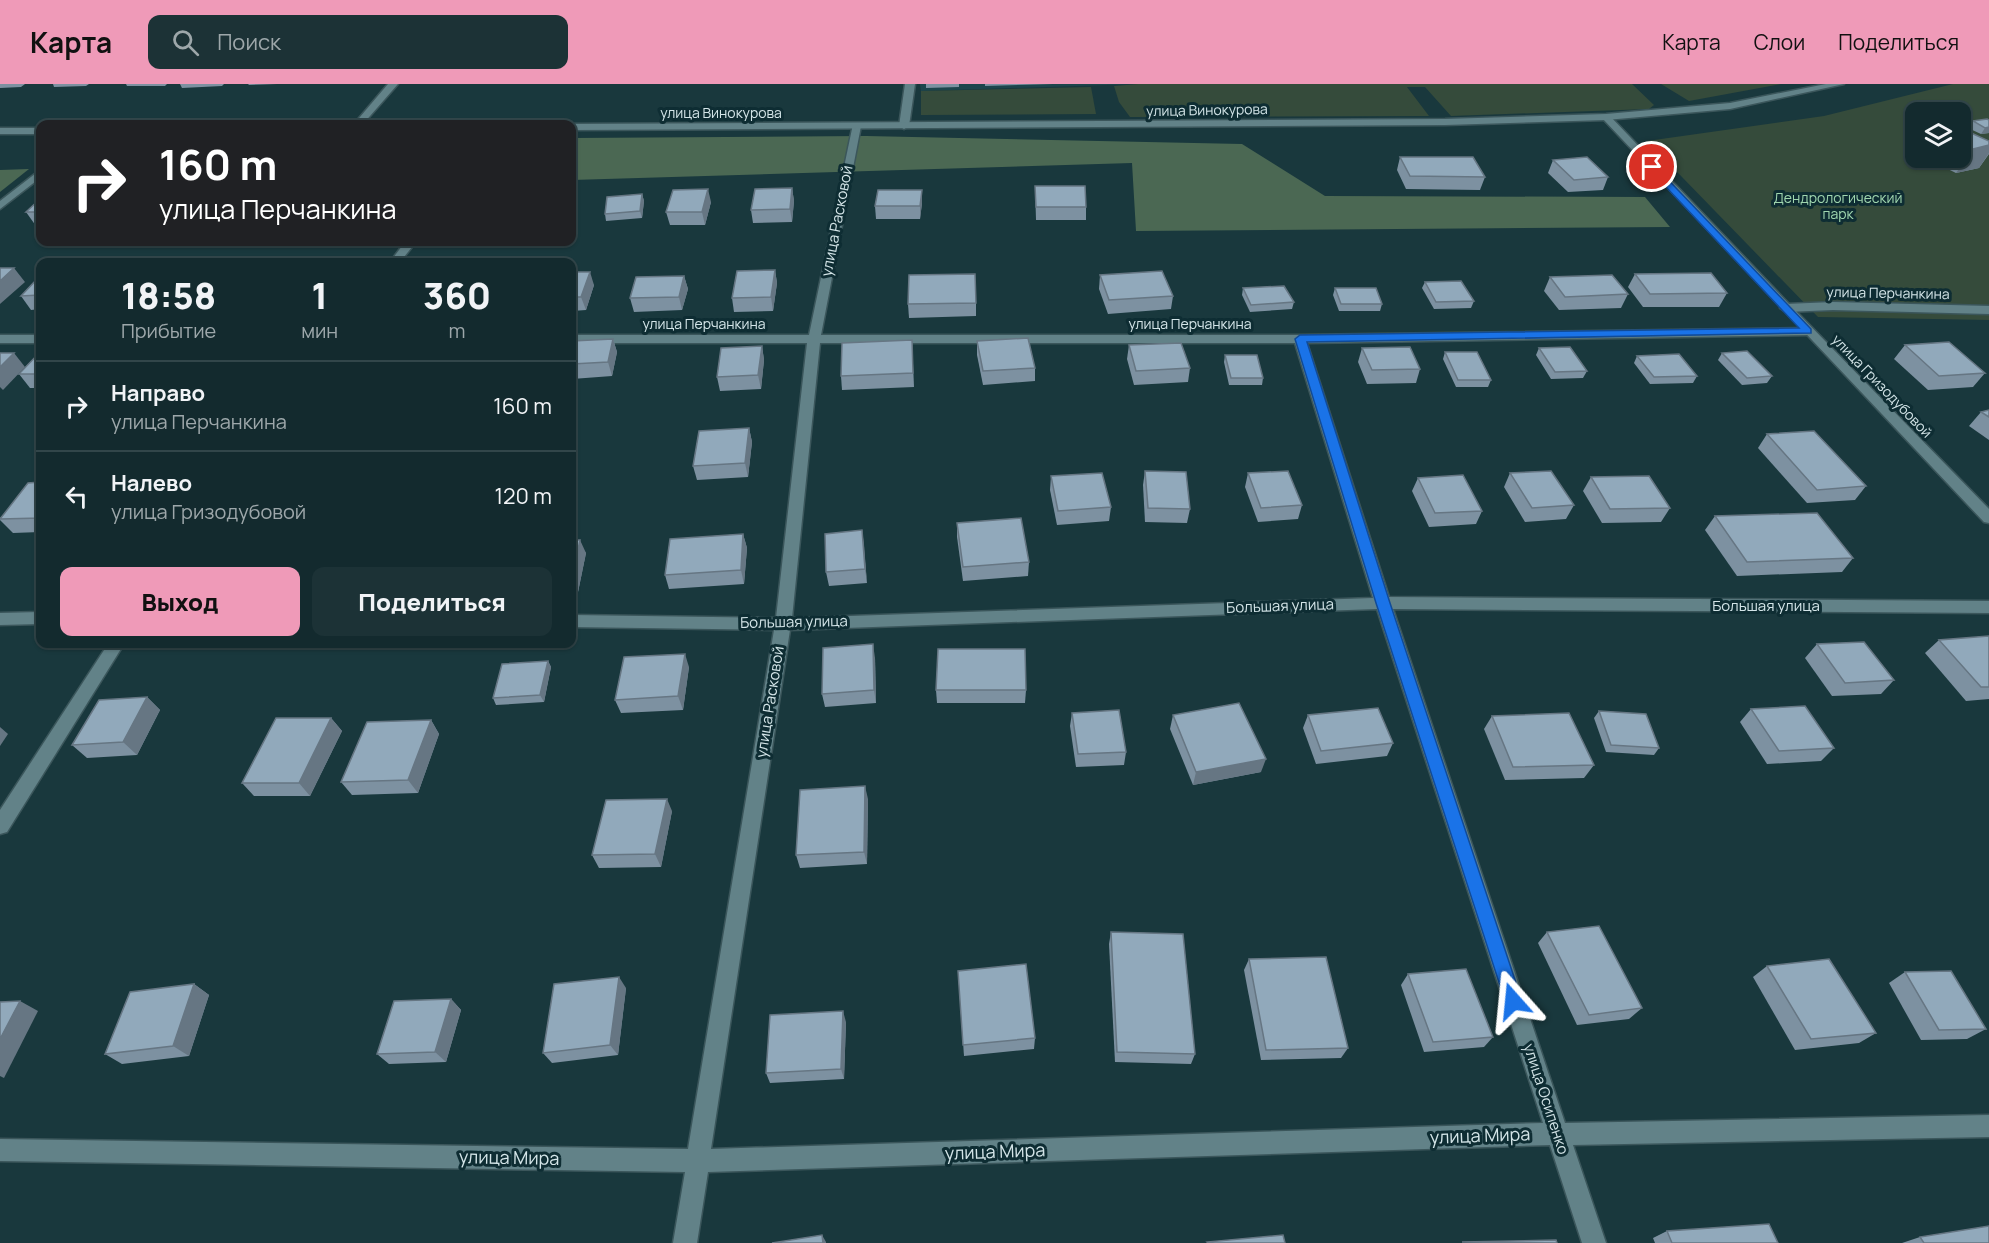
<!DOCTYPE html>
<html lang="ru">
<head>
<meta charset="utf-8">
<style>
	:root { --surface:#132a2e; --page:#1c3236; --text:#f1f3f6; --muted:#9da7aa; --line:#32464a; --accent:#ef9ab8 }
	body { margin:0; font-family:Manrope,sans-serif; background:var(--page); color:var(--text); height:100vh; display:flex; flex-direction:column; font-size:22px; white-space:nowrap }
	* { box-sizing:border-box; margin:0 }
	p { font-size:20px; color:var(--muted) }
	.icon { flex:none; width:33px; height:33px; fill:none; stroke:currentColor; stroke-width:2; stroke-linecap:round; stroke-linejoin:round }
	.map { position:relative; flex:1; overflow:hidden }
	.details { position:absolute; left:36px; top:174px; width:540px; height:390px; display:flex; flex-direction:column; background:var(--surface); border-radius:12px; box-shadow:0 2px 4px #0004,0 0 0 2px var(--line) }
	.details>* { flex:none }
	.banner { position:absolute; left:36px; top:36px; width:540px; height:126px; border-radius:12px; box-shadow:0 2px 4px #0004,0 0 0 2px var(--line); background:#202124; color:#fff; overflow:hidden }
	.controls { position:absolute; left:1905px; top:18px; display:grid; gap:12px }
	.controls a { display:grid; place-items:center; width:66px; height:66px; border-radius:12px; background:var(--surface); box-shadow:0 2px 4px #0004,0 0 0 2px var(--line); font-size:30px }
	.pin { position:absolute; display:grid; place-items:center; width:51px; height:51px; color:#fff; margin:-26px; border:3px solid #fff; border-radius:50%; box-shadow:0 2px 6px #0007 }
	.me { position:absolute; width:66px; margin:-33px; rotate:342deg; stroke-linejoin:round; filter:drop-shadow(0 0 4px #0008) }
	.turn { display:flex; align-items:center; gap:21px; height:126px; padding:0 24px; font-size:27px }
	.turn .icon { width:78px; height:78px; stroke-width:2.5 }
	.turn b { display:block; font-size:42px; line-height:51px }
	.eta { display:flex; justify-content:space-evenly; align-items:center; height:102px; text-align:center }
	.eta b { font-size:36px; font-weight:800; line-height:42px }
	.primary-button { display:flex; gap:12px; margin-top:auto; padding:12px 24px }
	.primary-button a { flex:1; height:69px; border-radius:12px; background:var(--accent); color:#111; font-size:24px; font-weight:800; line-height:69px; text-align:center }
	.primary-button a+a { background:var(--page); color:var(--text) }
	ul { padding:0; list-style:none }
	li { display:flex; align-items:center; gap:18px; height:90px; padding:0 24px; border-top:2px solid var(--line) }
	li div { flex:1 }
	li b { display:block; font-size:22px }
	li em { font-style:normal }
	header { display:flex; align-items:center; gap:36px; box-sizing:border-box; height:84px; padding:0 30px; background:var(--accent); color:#111 }
	header strong { font-size:28px }
	nav { display:flex; gap:33px; margin-inline-start:auto; font-size:21px }
	.search { width:420px; height:54px; background:var(--page); display:flex; align-items:center; gap:15px; box-sizing:border-box; padding:0 21px; border-radius:12px; color:var(--muted); font-size:22px }
	.map>svg:first-child { display:block }
</style>
</head>
<body>
<header>
<strong>Карта</strong>
<div class="search"><svg class="icon" aria-label="search" viewBox="0 0 24 24"><circle cx="10" cy="10" r="6"/><path d="M15 15l6 6"/></svg>Поиск</div>
<nav><a>Карта</a><a>Слои</a><a>Поделиться</a></nav>
</header>
<div class="map">
<svg width="1989" height="1159" viewBox="0 0 1989 1159">
	<rect width="100%" height="100%" fill="#19383d"/>
	<polygon fill="#1d454c" points="920,0 1138,0 921,7"/>
	<g fill="#354b3b" fill-rule="evenodd">
		<polygon points="1138,0 1632,0 1654,21 1649,25 1451,32 1425,3 1407,3 1429,32 1130,33 1119,18 1114,2"/>
		<polygon points="1661,0 1781,0 1689,17"/>
		<path d="M 1953,0 L 1989,0 L 1989,236 L 1818,233 L 1647,57 L 1824,32 ZM 1916,28 L 1960,28 L 1960,74 L 1916,74 Z"/>
		<polygon points="1091,3 1096,30 921,31 921,7"/>
	</g>
	<g fill="#4b6853">
		<polygon points="866,52 1242,60 1325,112 1645,113 1670,143 1136,147 1132,79 572,96 572,54"/>
		<polygon points="29,85 0,108 0,86"/>
	</g>
	<g fill="none" stroke-linecap="round" stroke-linejoin="round">
		<g stroke="#3b565b" stroke-width="3">
			<g id="minor">
				<polygon points="388,0 398,0 363,40 354,40"/>
				<polygon points="905,0 915,0 909,42 904,45 899,42"/>
				<path d="M 853,40 L 861,42 L 821,251 L 1300,251 L 1812,244 L 1814,247 L 1808,251 L 1307,259 L 1389,513 L 1989,517 L 1989,529 L 1393,525 L 1565,1039 L 1989,1031 L 1989,1053 L 1573,1061 L 1606,1159 L 1582,1159 L 1550,1061 L 708,1088 L 697,1159 L 673,1159 L 685,1088 L 0,1077 L 0,1055 L 688,1065 L 774,546 L 572,543 L 572,531 L 776,534 L 807,259 L 572,259 L 572,251 L 809,251 ZM 820,259 L 1295,259 L 1373,514 L 792,534 ZM 1377,525 L 1543,1039 L 711,1065 L 790,546 Z"/>
				<polygon points="40,86 40,94 0,125 0,117"/>
				<polygon points="405,158 416,158 400,178 390,178"/>
				<polygon points="1833,218 1989,222 1989,230 1833,226 1786,228 1780,224 1786,220"/>
				<rect x="0" y="251" width="40" height="8"/>
				<polygon points="40,528 40,540 0,541 0,529"/>
				<polygon points="108,560 124,560 7,748 0,750 0,726"/>
			</g>
		</g>
		<g stroke="#3b565b" stroke-width="3">
			<polygon id="tertiary" points="1603,31 1609,31 1790,221 1989,425 1989,439 1984,438 1603,35"/>
		</g>
		<g stroke="#3b565b" stroke-width="3">
			<g id="secondary">
				<polygon points="1826,0 1844,0 1730,25 1606,36 1445,41 572,46 570,40 1445,35 1606,30 1730,19"/>
				<rect x="0" y="44" width="40" height="6"/>
			</g>
		</g>
		<use href="#minor" fill="#628288" fill-rule="evenodd"/>
		<use href="#tertiary" fill="#628288" fill-rule="evenodd"/>
		<use href="#secondary" fill="#628288" fill-rule="evenodd"/>
	</g>
	<g fill="#7d91a1">
		<polygon points="0,0 25,0 21,3 0,4"/>
		<polygon points="53,0 89,0 86,2 54,3"/>
		<polygon points="126,0 167,0 165,2 127,2"/>
		<polygon points="180,0 224,0 222,2 182,4"/>
		<polygon points="248,0 277,0 249,1"/>
		<polygon points="926,0 959,0 959,3 926,4"/>
		<polygon points="985,0 1053,0 985,2"/>
		<polygon points="1987,35 1989,49 1981,50 1968,44 1973,37"/>
		<polygon points="1960,44 1989,57 1989,70 1979,84 1956,89 1925,74 1960,74"/>
		<polygon points="1916,52 1916,69 1907,65"/>
		<polygon points="1400,73 1485,93 1480,106 1406,105 1397,86"/>
		<polygon points="1553,76 1608,93 1603,106 1568,108 1548,89"/>
		<polygon points="1035,102 1086,123 1086,136 1036,136"/>
		<polygon points="792,104 794,117 792,138 753,139 751,126"/>
		<polygon points="922,106 922,119 920,135 876,135 875,122"/>
		<polygon points="642,110 644,117 642,134 606,137 605,130"/>
		<polygon points="40,115 40,141 36,142 26,128"/>
		<polygon points="711,118 705,141 670,141 666,128"/>
		<polygon points="775,186 777,199 773,227 734,228 732,214"/>
		<polygon points="572,188 594,201 586,226 572,227"/>
		<polygon points="1635,190 1727,209 1719,223 1643,223 1628,203"/>
		<polygon points="1100,191 1173,212 1171,225 1108,230 1099,205"/>
		<polygon points="40,192 40,225 31,226 21,212"/>
		<polygon points="684,192 688,205 682,226 634,228 630,214"/>
		<polygon points="1550,193 1628,210 1621,224 1559,226 1544,207"/>
		<polygon points="1425,198 1474,217 1471,224 1434,225 1422,204"/>
		<polygon points="1243,204 1294,218 1292,225 1250,228 1242,211"/>
		<polygon points="1335,204 1382,220 1380,227 1339,227 1333,211"/>
		<polygon points="976,219 976,232 909,234 908,220"/>
		<polygon points="613,255 617,268 612,292 572,295 572,257"/>
		<polygon points="912,256 914,303 842,306 841,292"/>
		<polygon points="977,257 1035,284 1035,297 983,301 977,271"/>
		<polygon points="1129,261 1190,284 1188,298 1134,301 1127,275"/>
		<polygon points="1905,261 1985,289 1973,303 1928,306 1894,275"/>
		<polygon points="762,262 764,276 761,305 720,307 717,293"/>
		<polygon points="1362,264 1420,285 1416,299 1367,300 1358,278"/>
		<polygon points="1539,264 1587,287 1583,294 1551,295 1536,271"/>
		<polygon points="40,268 40,304 30,304 19,290"/>
		<polygon points="1445,268 1491,296 1488,303 1456,303 1443,275"/>
		<polygon points="1722,269 1772,292 1767,299 1742,301 1718,276"/>
		<polygon points="1225,271 1263,294 1262,301 1229,301 1224,278"/>
		<polygon points="1637,272 1697,292 1693,299 1650,300 1634,279"/>
		<polygon points="1989,326 1989,356 1969,342 1981,328"/>
		<polygon points="749,344 752,358 748,393 697,396 693,382"/>
		<polygon points="1767,350 1866,402 1855,416 1807,419 1758,364"/>
		<polygon points="1145,387 1190,425 1187,439 1145,438 1143,401"/>
		<polygon points="1248,389 1302,421 1298,435 1258,438 1245,403"/>
		<polygon points="1510,389 1574,421 1566,435 1525,438 1504,403"/>
		<polygon points="1051,392 1111,423 1109,437 1057,441 1050,406"/>
		<polygon points="1591,393 1670,424 1661,438 1602,439 1583,407"/>
		<polygon points="1418,394 1482,427 1476,440 1429,443 1412,407"/>
		<polygon points="40,398 40,448 13,449 0,436 0,434"/>
		<polygon points="1715,432 1853,474 1842,488 1737,492 1705,446"/>
		<polygon points="957,439 1029,478 1028,492 963,497 957,453"/>
		<polygon points="862,446 867,499 829,502 826,488"/>
		<polygon points="743,450 747,464 744,500 669,505 665,491"/>
		<polygon points="572,456 586,469 578,508 572,509"/>
		<polygon points="1989,552 1989,615 1966,617 1925,569 1939,556"/>
		<polygon points="1817,560 1894,596 1881,610 1832,612 1805,574"/>
		<polygon points="875,574 876,619 825,623 822,610"/>
		<polygon points="548,577 551,583 544,618 496,621 493,614"/>
		<polygon points="689,583 683,626 621,629 615,616"/>
		<polygon points="936,606 1026,606 1025,619 937,619"/>
		<polygon points="147,613 160,626 137,671 87,674 72,661"/>
		<polygon points="1751,625 1834,664 1821,677 1767,680 1740,638"/>
		<polygon points="1599,627 1659,664 1654,671 1606,668 1594,634"/>
		<polygon points="1072,629 1126,668 1124,681 1076,683 1070,642"/>
		<polygon points="1173,631 1261,688 1193,701 1170,645"/>
		<polygon points="1308,631 1393,659 1387,672 1316,680 1303,644"/>
		<polygon points="1492,632 1594,681 1584,694 1505,696 1484,645"/>
		<polygon points="331,634 342,647 310,712 254,712 242,699"/>
		<polygon points="431,636 439,650 418,709 352,711 341,698"/>
		<polygon points="868,715 867,780 800,784 796,771"/>
		<polygon points="672,727 661,783 599,784 592,771"/>
		<polygon points="1111,848 1195,970 1191,980 1115,978 1109,860"/>
		<polygon points="1547,848 1642,924 1629,935 1577,941 1538,859"/>
		<polygon points="1249,875 1348,964 1341,974 1261,976 1244,886"/>
		<polygon points="1767,882 1876,949 1859,959 1795,966 1753,893"/>
		<polygon points="958,887 1035,954 1034,965 964,972"/>
		<polygon points="1905,888 1986,945 1967,955 1921,956 1889,899"/>
		<polygon points="1408,890 1493,953 1484,963 1424,968 1401,901"/>
		<polygon points="194,900 209,911 189,972 122,980 105,970"/>
		<polygon points="626,904 618,971 552,979 543,969"/>
		<polygon points="451,915 461,926 446,978 389,980 377,970"/>
		<polygon points="846,938 844,995 770,999 766,989"/>
		<polygon points="1667,1147 1778,1159 1655,1159 1653,1154"/>
		<polygon points="1920,1153 1989,1159 1902,1159"/>
	</g>
	<g fill="#667683">
		<polygon points="1989,43 1989,49 1981,50 1985,44"/>
		<polygon points="1989,61 1989,69 1979,84 1956,89 1973,65"/>
		<polygon points="792,104 794,117 792,138 790,125"/>
		<polygon points="708,105 711,118 705,141 702,128"/>
		<polygon points="922,106 922,119 920,135 920,122"/>
		<polygon points="642,110 644,117 642,134 640,127"/>
		<polygon points="14,184 25,198 0,220 0,197"/>
		<polygon points="775,186 777,199 773,227 771,213"/>
		<polygon points="590,188 594,201 586,226 581,213"/>
		<polygon points="684,192 688,205 682,226 679,213"/>
		<polygon points="613,255 617,268 612,292 608,278"/>
		<polygon points="762,262 764,276 761,305 758,291"/>
		<polygon points="14,269 25,283 3,306 0,303 0,283"/>
		<polygon points="749,344 752,358 748,393 745,379"/>
		<polygon points="862,446 864,460 867,499 865,485"/>
		<polygon points="743,450 747,464 744,500 741,486"/>
		<polygon points="580,456 586,469 578,508 572,494"/>
		<polygon points="873,560 875,574 876,619 874,606"/>
		<polygon points="685,570 689,583 683,626 678,612"/>
		<polygon points="548,577 551,583 544,618 540,611"/>
		<polygon points="147,613 160,626 137,671 123,658"/>
		<polygon points="331,634 342,647 310,712 299,699"/>
		<polygon points="431,636 439,650 418,709 408,696"/>
		<polygon points="0,643 8,650 0,662"/>
		<polygon points="1266,675 1261,688 1193,701 1196,688"/>
		<polygon points="865,702 868,715 867,780 864,768"/>
		<polygon points="667,715 672,727 661,783 655,770"/>
		<polygon points="619,893 626,904 618,971 610,961"/>
		<polygon points="194,900 209,911 189,972 173,962"/>
		<polygon points="451,915 461,926 446,978 435,968"/>
		<polygon points="20,917 38,927 4,994 0,992 0,955"/>
		<polygon points="843,927 846,938 844,995 841,985"/>
		<polygon points="822,1151 826,1158 826,1159 823,1159"/>
	</g>
	<g fill="#91a9bb" stroke="#667683" stroke-width="1.5">
		<polygon points="1987,35 1989,36 1989,43 1985,44 1973,37"/>
		<polygon points="1960,44 1989,57 1989,61 1973,65 1960,60"/>
		<polygon points="1400,73 1473,73 1485,93 1410,92"/>
		<polygon points="1587,73 1608,93 1574,96 1553,76"/>
		<polygon points="1035,102 1085,102 1086,123 1036,123"/>
		<polygon points="792,104 790,125 751,126 755,105"/>
		<polygon points="708,105 702,128 666,128 673,106"/>
		<polygon points="878,106 922,106 920,122 875,122"/>
		<polygon points="642,110 640,127 605,130 607,113"/>
		<polygon points="40,115 40,128 26,128"/>
		<polygon points="0,184 14,184 0,197"/>
		<polygon points="775,186 771,213 732,214 737,187"/>
		<polygon points="1162,187 1173,212 1109,216 1100,191"/>
		<polygon points="572,188 590,188 581,213 572,213"/>
		<polygon points="1711,189 1727,209 1650,210 1635,190"/>
		<polygon points="975,190 976,219 908,220 909,191"/>
		<polygon points="1612,191 1628,210 1565,213 1550,193"/>
		<polygon points="40,192 40,211 21,212"/>
		<polygon points="684,192 679,213 630,214 636,193"/>
		<polygon points="1461,197 1474,217 1436,218 1425,198"/>
		<polygon points="1284,202 1294,218 1251,221 1243,204"/>
		<polygon points="1335,204 1376,204 1382,220 1341,220"/>
		<polygon points="1028,254 1035,284 983,287 977,257"/>
		<polygon points="613,255 608,278 572,280 572,257"/>
		<polygon points="912,256 913,289 841,292 842,259"/>
		<polygon points="1949,258 1985,289 1939,292 1905,261"/>
		<polygon points="1181,259 1190,284 1136,287 1129,261"/>
		<polygon points="762,262 758,291 717,293 721,264"/>
		<polygon points="1410,263 1420,285 1372,286 1362,264"/>
		<polygon points="1570,263 1587,287 1555,288 1539,264"/>
		<polygon points="1747,267 1772,292 1747,294 1722,269"/>
		<polygon points="40,268 40,290 19,290"/>
		<polygon points="1445,268 1477,268 1491,296 1458,296"/>
		<polygon points="0,269 14,269 0,283"/>
		<polygon points="1679,270 1697,292 1654,293 1637,272"/>
		<polygon points="1225,271 1257,271 1263,294 1231,294"/>
		<polygon points="1989,326 1989,333 1981,328"/>
		<polygon points="749,344 745,379 693,382 699,347"/>
		<polygon points="1814,347 1866,402 1817,406 1767,350"/>
		<polygon points="1145,387 1186,388 1190,425 1148,424"/>
		<polygon points="1288,387 1302,421 1261,424 1248,389"/>
		<polygon points="1551,387 1574,421 1532,424 1510,389"/>
		<polygon points="1102,389 1111,423 1058,427 1051,392"/>
		<polygon points="1463,391 1482,427 1435,429 1418,394"/>
		<polygon points="1649,392 1670,424 1610,425 1591,393"/>
		<polygon points="40,398 40,434 0,435 28,399"/>
		<polygon points="1817,429 1853,474 1747,478 1715,432"/>
		<polygon points="1021,434 1029,478 963,483 957,439"/>
		<polygon points="862,446 865,485 826,488 825,450"/>
		<polygon points="743,450 741,486 665,491 670,455"/>
		<polygon points="572,456 580,456 572,495"/>
		<polygon points="1989,552 1989,603 1981,603 1939,556"/>
		<polygon points="1864,558 1894,596 1845,599 1817,560"/>
		<polygon points="873,560 874,606 822,610 823,564"/>
		<polygon points="938,565 1025,565 1026,606 936,606"/>
		<polygon points="685,570 678,612 615,616 624,573"/>
		<polygon points="548,577 540,611 493,614 502,580"/>
		<polygon points="147,613 123,658 72,661 99,616"/>
		<polygon points="1239,619 1266,675 1196,688 1173,631"/>
		<polygon points="1805,622 1834,664 1779,667 1751,625"/>
		<polygon points="1378,624 1393,659 1321,667 1308,631"/>
		<polygon points="1119,626 1126,668 1078,670 1072,629"/>
		<polygon points="1599,627 1646,630 1659,664 1611,661"/>
		<polygon points="1569,629 1594,681 1513,683 1492,632"/>
		<polygon points="276,634 331,634 299,699 242,699"/>
		<polygon points="431,636 408,696 341,698 367,638"/>
		<polygon points="865,702 864,768 796,771 800,706"/>
		<polygon points="667,715 655,770 592,771 606,716"/>
		<polygon points="1599,842 1642,924 1589,931 1547,848"/>
		<polygon points="1111,848 1183,850 1195,970 1117,968"/>
		<polygon points="1326,873 1348,964 1266,966 1249,875"/>
		<polygon points="1829,875 1876,949 1811,955 1767,882"/>
		<polygon points="1026,880 1035,954 963,961 958,887"/>
		<polygon points="1466,885 1493,953 1433,958 1408,890"/>
		<polygon points="1951,887 1986,945 1939,946 1905,888"/>
		<polygon points="619,893 610,961 543,969 554,900"/>
		<polygon points="194,900 173,962 105,970 130,908"/>
		<polygon points="451,915 435,968 377,970 394,917"/>
		<polygon points="20,917 0,955 0,918"/>
		<polygon points="843,927 841,985 766,989 770,931"/>
		<polygon points="1769,1140 1778,1159 1672,1159 1667,1147"/>
		<polygon points="1989,1142 1989,1159 1924,1159 1920,1153"/>
		<polygon points="822,1151 823,1159 772,1159"/>
		<polygon points="1283,1151 1285,1159 1208,1159 1207,1158"/>
		<polygon points="1556,1156 1557,1159 1462,1158"/>
	</g>
	<polygon fill="#1a73e8" stroke="#114b97" stroke-width="1.5" points="1649,82 1655,82 1811,245 1811,249 1307,258 1390,519 1522,917 1519,923 1513,925 1507,923 1505,917 1376,519 1295,255 1300,251 1799,244 1649,85"/>
	<g text-anchor="middle" stroke-width="6" stroke-linejoin="round" paint-order="stroke">
		<g font-size="14" fill="#d4e5e8" stroke="#0e2d33">
			<text transform="translate(1207 26) rotate(-1)" y="5">улица Винокурова</text>
			<text x="721" y="34">улица Винокурова</text>
			<text transform="translate(1888 209) rotate(1)" y="5">улица Перчанкина</text>
			<text x="704" y="245">улица Перчанкина</text>
			<text x="1190" y="245">улица Перчанкина</text>
			<text transform="translate(1882 302) rotate(46)" y="5">улица Гризодубовой</text>
		</g>
		<g font-size="14" fill="#a0d6af" stroke="#0e2d33">
			<text x="1838" y="119">Дендрологический<tspan x="1838" dy="16">парк</tspan></text>
		</g>
		<g font-size="15" fill="#d4e5e8" stroke="#0e2d33">
			<text transform="translate(837 137) rotate(-79)" y="5">улица Расковой</text>
			<text transform="translate(1280 522) rotate(-2)" y="5">Большая улица</text>
			<text x="1766" y="527">Большая улица</text>
			<text transform="translate(794 538) rotate(-1)" y="5">Большая улица</text>
			<text transform="translate(770 618) rotate(-81)" y="5">улица Расковой</text>
			<text transform="translate(1546 1015) rotate(72)" y="5">улица Осипенко</text>
		</g>
		<g font-size="18" fill="#d4e5e8" stroke="#0e2d33">
			<text transform="translate(1480 1052) rotate(-2)" y="6">улица Мира</text>
			<text transform="translate(995 1068) rotate(-2)" y="6">улица Мира</text>
			<text transform="translate(509 1074) rotate(1)" y="6">улица Мира</text>
		</g>
	</g>
</svg>
<div class="controls">
<a><svg class="icon" aria-label="layers" viewBox="0 0 24 24"><path d="M12 4l9 5-9 5-9-5zM3 14l9 5 9-5"/></svg></a>
</div>
<div class="pin" style="left:1652px;top:83px;background:#d93025"><svg class="icon" aria-label="arrive" viewBox="0 0 24 24"><path d="M6 21V4h12l-3 4 3 4H6"/></svg></div>
<svg class="me" style="left:1513px;top:917px" viewBox="-20 -20 40 40"><path d="M0-17L14 15 0 8-14 15z" fill="#1a73e8" stroke="#fff" stroke-width="4"/></svg>
<div class="banner">
<div class="turn"><svg class="icon" aria-label="right" viewBox="0 0 24 24"><path d="M7 20v-9h11M14 6l5 5-5 5"/></svg><div><b>160 m</b>улица Перчанкина</div></div>
</div>
<section class="details">
<div class="eta">
<div><b>18:58</b><p>Прибытие</p></div>
<div><b>1</b><p>мин</p></div>
<div><b>360</b><p>m</p></div>
</div>
<ul>
<li><svg class="icon" aria-label="right" viewBox="0 0 24 24"><path d="M7 20v-9h11M14 6l5 5-5 5"/></svg><div><b>Направо</b><p>улица Перчанкина</p></div><em>160 m</em></li>
<li><svg class="icon" aria-label="left" viewBox="0 0 24 24"><path d="M17 20v-9H6M10 6l-5 5 5 5"/></svg><div><b>Налево</b><p>улица Гризодубовой</p></div><em>120 m</em></li>
</ul>
<div class="primary-button"><a>Выход</a><a>Поделиться</a></div>
</section>
</div>
</body>
</html>
